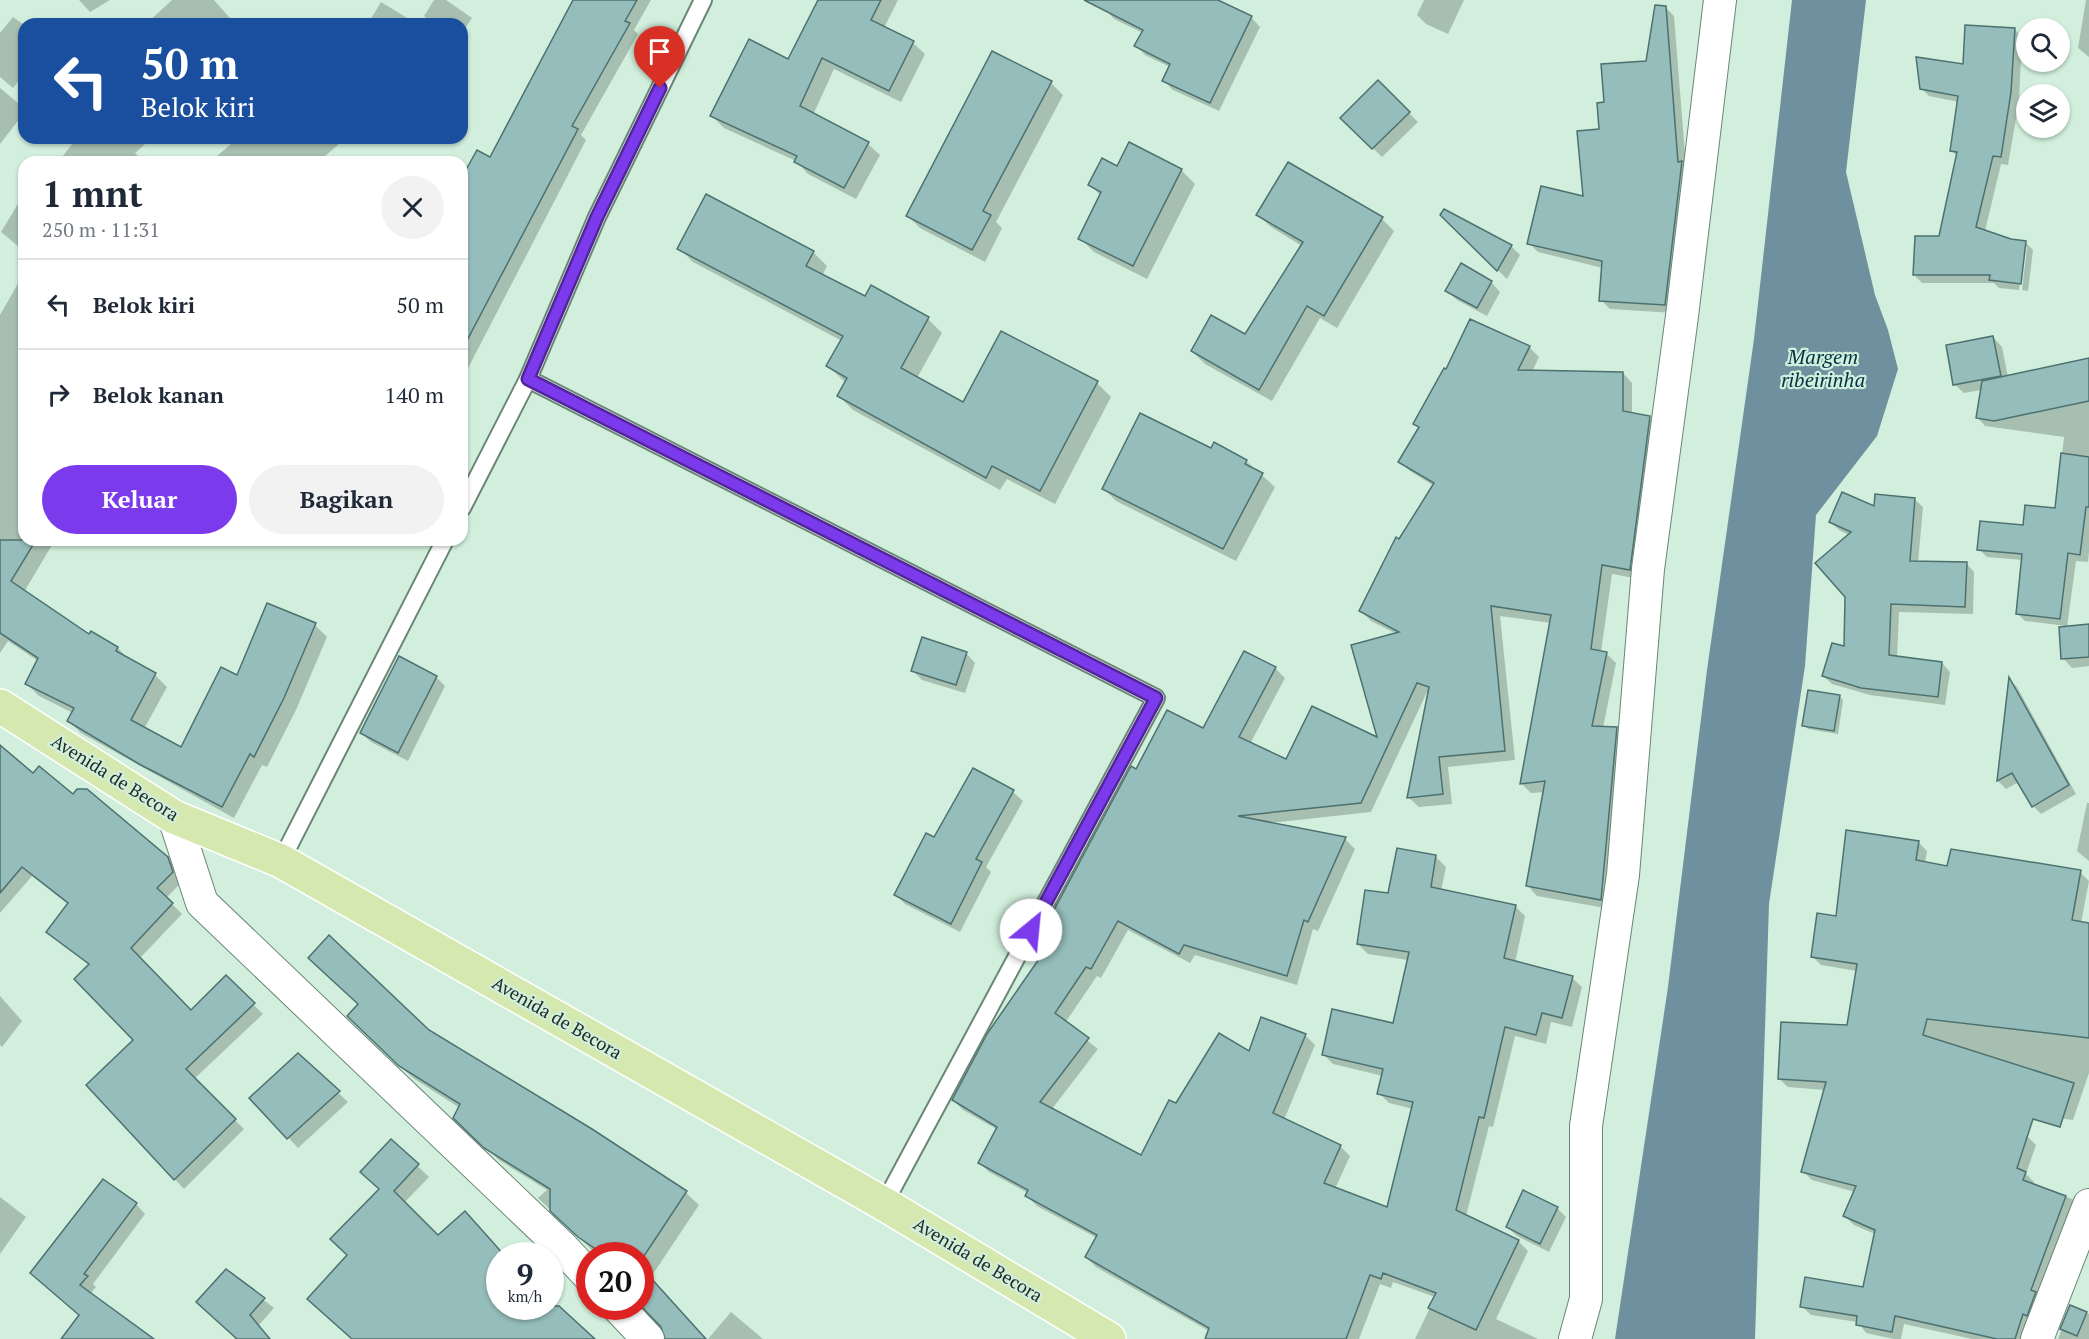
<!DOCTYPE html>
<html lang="id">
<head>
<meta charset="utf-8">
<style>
	:root { --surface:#fff; --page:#f2f2f3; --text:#1f2937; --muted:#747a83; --line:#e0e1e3; --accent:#7c3aed }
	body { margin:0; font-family:"PT Serif",serif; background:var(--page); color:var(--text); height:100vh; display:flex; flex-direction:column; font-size:22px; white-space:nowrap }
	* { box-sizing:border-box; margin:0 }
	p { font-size:20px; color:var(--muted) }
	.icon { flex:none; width:33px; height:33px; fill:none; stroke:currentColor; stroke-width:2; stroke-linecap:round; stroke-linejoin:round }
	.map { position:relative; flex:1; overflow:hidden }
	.details { position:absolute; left:18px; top:156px; width:450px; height:390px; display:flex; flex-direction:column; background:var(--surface); border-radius:18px; box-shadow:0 2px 4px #0004 }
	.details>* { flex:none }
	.guide { position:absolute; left:18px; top:18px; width:450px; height:126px; border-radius:18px; box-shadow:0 2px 4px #0004; background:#1a4fa0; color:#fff; overflow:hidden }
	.tools { position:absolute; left:2016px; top:18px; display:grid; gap:12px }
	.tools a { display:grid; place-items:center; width:54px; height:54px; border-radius:50%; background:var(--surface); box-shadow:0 2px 4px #0004; font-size:30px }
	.speed { position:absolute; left:486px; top:1242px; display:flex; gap:12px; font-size:30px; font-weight:700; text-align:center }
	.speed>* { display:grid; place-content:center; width:78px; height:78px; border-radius:50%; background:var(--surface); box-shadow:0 2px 4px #0004; line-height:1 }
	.speed small { font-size:15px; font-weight:400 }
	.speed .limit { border:9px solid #d22; background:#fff; color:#111 }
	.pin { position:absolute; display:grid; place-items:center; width:51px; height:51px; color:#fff; margin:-62px -26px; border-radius:50% 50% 50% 0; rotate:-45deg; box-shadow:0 0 6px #0007 }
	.pin .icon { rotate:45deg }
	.me { position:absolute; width:66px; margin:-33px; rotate:28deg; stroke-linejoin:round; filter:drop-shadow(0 0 4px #0008) }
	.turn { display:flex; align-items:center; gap:21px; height:126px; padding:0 24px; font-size:27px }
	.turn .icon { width:78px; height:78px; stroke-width:2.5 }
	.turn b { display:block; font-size:42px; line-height:51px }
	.round { display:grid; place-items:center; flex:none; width:63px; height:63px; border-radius:32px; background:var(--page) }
	.overview { display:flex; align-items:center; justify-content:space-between; height:102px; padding:0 24px }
	h1 { font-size:36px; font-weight:600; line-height:45px }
	.button { display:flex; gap:12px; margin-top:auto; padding:12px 24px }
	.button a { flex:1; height:69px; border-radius:36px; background:var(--accent); color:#fff; font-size:24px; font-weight:600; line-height:69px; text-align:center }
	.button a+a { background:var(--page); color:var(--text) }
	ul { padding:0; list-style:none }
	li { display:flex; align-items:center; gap:18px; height:90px; padding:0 24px; border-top:2px solid var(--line) }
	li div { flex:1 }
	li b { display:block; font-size:22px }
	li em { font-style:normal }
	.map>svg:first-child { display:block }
</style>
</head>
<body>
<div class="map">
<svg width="2089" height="1339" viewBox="0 0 2089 1339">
	<rect width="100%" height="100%" fill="#d1efdc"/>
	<polygon fill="#6f919f" points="1792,0 1866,0 1846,172 1875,295 1888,330 1898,369 1877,436 1816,515 1805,666 1769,904 1755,1339 1615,1339 1668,987 1707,670 1754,339"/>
	<g fill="#0003">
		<polygon points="79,0 110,0 90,12"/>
		<polygon points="172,0 214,0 235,24 146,24"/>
		<polygon points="434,0 446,0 472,18 462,33 462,24 434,24 424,16"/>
		<polygon points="575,0 651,0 634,30 638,34 581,135 586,140 463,378 462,181 491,159"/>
		<polygon points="819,0 898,0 884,28 913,43 925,54 901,102 834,69 813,115 868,144 880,155 856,199 808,174 796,161 724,128 712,116 789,61"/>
		<polygon points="1110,0 1215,0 1251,17 1260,27 1219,111 1173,90 1164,81 1170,67 1145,55 1136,45 1143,33 1114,19 1105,9"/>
		<polygon points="1424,0 1464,0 1448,34 1426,24 1417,15"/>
		<polygon points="2086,0 2089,0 2089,57 2078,48"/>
		<polygon points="381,2 417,24 368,24"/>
		<polygon points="1665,7 1674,16 1686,167 1674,313 1610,309 1601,300 1603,268 1538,252 1529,243 1585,198 1605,104 1648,62"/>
		<polygon points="13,17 24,25 24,74 13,88 0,77 0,33"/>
		<polygon points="2014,29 2022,37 2019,101 2008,165 2001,164 1985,231 2011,241 2025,242 2033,250 2028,291 2022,290 2027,247 2024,247 2019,290 1999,288 1994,283 1922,283 1914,275 1940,238 1958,157 1952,151 1959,102 1929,96 1921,88 1964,66"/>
		<polygon points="1378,82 1418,122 1382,157 1342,118"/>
		<polygon points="1051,83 1063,95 996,222 1002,228 985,262 920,228 908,216"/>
		<polygon points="0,88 24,108 24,113 0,144"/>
		<polygon points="77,138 152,138 135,153 140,158 136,162 58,162"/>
		<polygon points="238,138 336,138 340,143 323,158 330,162 210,162"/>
		<polygon points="1117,168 1181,170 1195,184 1147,279 1094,252 1080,238 1101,196 1090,185"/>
		<polygon points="24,194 24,251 1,232"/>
		<polygon points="1258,215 1382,219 1394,231 1337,328 1320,318 1272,401 1205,364 1192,351 1246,336 1302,246 1271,227"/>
		<polygon points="1451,224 1511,246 1520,255 1507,279"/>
		<polygon points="679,248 813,252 827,266 822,276 866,298 872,287 928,319 942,333 917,378 964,404 1097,383 1111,397 1055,504 1007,479 1000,490 853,410 839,396 846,383 828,366 842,341 693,262"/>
		<polygon points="24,273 24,378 21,383 24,382 24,540 55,540 24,592 90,636 92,633 118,648 130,661 155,675 167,687 144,729 181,749 238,677 315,625 327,637 296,710 267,767 262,765 234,818 81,733 69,721 73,713 39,696 27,684 38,661 8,641 0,653 0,315"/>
		<polygon points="1491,282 1500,292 1487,316 1457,300 1447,291"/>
		<polygon points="1993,337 2002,347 2008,377 2089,360 2089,551 2088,562 2076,561 2067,627 2089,626 2089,666 2072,668 2063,658 2067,626 2025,621 2017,613 2023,560 1987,557 1979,549 2056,510 2064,437 1985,426 1977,417 1981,390 1964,393 1954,384"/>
		<polygon points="1529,347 1539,357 1532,372 1623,373 1632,383 1632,414 1649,417 1659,427 1639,579 1612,574 1601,652 1606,653 1616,663 1603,728 1616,728 1626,738 1611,909 1537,896 1528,886 1545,792 1531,793 1522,784 1551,623 1500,616 1515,760 1448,767 1452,804 1419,807 1409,798 1430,692 1427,692 1371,812 1270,823 1345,839 1355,849 1318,931 1313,929 1297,985 1195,955 1190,963 1128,930 1101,978 1097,976 1065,1023 1098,1049 1052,1109 1142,1157 1177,1105 1250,1053 1305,1035 1315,1045 1284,1120 1340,1146 1350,1156 1335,1189 1388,1209 1413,1109 1389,1103 1379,1093 1383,1076 1333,1064 1323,1054 1394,1025 1408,960 1368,954 1358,944 1390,895 1436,857 1446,867 1441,891 1515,906 1525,916 1515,963 1572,978 1582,987 1572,1027 1551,1022 1546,1044 1515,1036 1493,1127 1489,1126 1466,1216 1518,1241 1528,1251 1496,1319 1538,1339 1415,1339 1435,1297 1393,1282 1391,1288 1380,1284 1359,1339 1206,1339 1209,1331 1096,1267 1086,1257 1097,1238 1037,1206 1027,1196 1028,1193 989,1172 979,1162 998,1130 963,1110 953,1100 1048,949 1039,940 1136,771 1204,730 1275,668 1285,678 1250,744 1287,761 1379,739 1397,634 1371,621 1361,611 1399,541 1434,486 1410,471 1400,462 1420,428 1415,423"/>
		<polygon points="1246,461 1275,487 1236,561 1116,501 1104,489"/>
		<polygon points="1914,499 1923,507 1918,563 1966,563 1974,572 1973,614 1899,612 1897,658 1942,663 1950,672 1945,705 1870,695 1832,684 1823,676 1845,648 1849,535 1839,530 1831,522"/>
		<polygon points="966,653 975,663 965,693 922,680 912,670"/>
		<polygon points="436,677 445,686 408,761 371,742 361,733"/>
		<polygon points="2010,680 2017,687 2076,794 2041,814 2033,806 2019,782 2006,789 1998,781"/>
		<polygon points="1839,696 1843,700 1838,734 1808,729 1804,725"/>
		<polygon points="0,747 33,775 74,796 167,858 177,868 182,882 166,898 182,914 140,958 191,1012 226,977 263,1014 194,1079 244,1129 184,1189 88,1085 135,1040 90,966 48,932 69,905 32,876 0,913"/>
		<polygon points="974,770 1013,792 1023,801 986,867 991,872 960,932 905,904 896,895 935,839"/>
		<polygon points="2087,803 2089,803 2089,861 2077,851"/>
		<polygon points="1918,842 1927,851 1925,863 1948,868 2080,872 2089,881 2081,923 2089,924 2089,1073 2073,1120 2031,1114 2026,1135 2036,1145 2026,1174 2034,1182 2033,1185 2072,1199 2080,1208 2030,1339 1972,1339 1904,1324 1901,1339 1894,1339 1866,1333 1858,1322 1811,1315 1802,1306 1865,1288 1875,1234 1854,1225 1845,1216 1855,1192 1812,1180 1803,1171 1825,1090 1788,1087 1779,1079 1848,1026 1857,971 1821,965 1812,956 1837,918"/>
		<polygon points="0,996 22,1021 2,1047 0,1045"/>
		<polygon points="361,1029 428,1031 591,1131 686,1193 699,1205 653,1274 640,1266 640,1256 601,1256 592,1250 538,1198 547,1190 499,1160 454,1117 460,1108 413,1078"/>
		<polygon points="298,1055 348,1102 298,1148 252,1098"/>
		<polygon points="391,1141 429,1177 404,1203 438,1237 500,1256 500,1306 550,1306 550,1300 580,1328 352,1339 349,1255 381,1190"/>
		<polygon points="0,1197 26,1217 0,1254"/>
		<polygon points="136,1204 145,1214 93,1284 96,1287 90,1294 149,1339 77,1339 80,1316 41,1282"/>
		<polygon points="1557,1208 1566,1217 1549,1252 1517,1236 1507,1227"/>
		<polygon points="226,1271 274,1308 258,1326 269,1339 234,1339 236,1337"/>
		<polygon points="2070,1307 2089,1314 2089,1339 2058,1339"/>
		<polygon points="731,1312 763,1339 708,1339"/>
	</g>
	<g fill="#95bdbb" stroke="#4d716f" stroke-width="1.5">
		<polygon points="573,0 637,0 625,21 630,23 572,126 578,129 462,350 462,177 477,150 490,157"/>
		<polygon points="818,0 881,0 871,20 914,41 889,91 822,58 800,106 869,142 844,188 794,162 797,156 710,116 749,39 788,59"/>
		<polygon points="1084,0 1218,0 1252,16 1210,103 1162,81 1170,64 1134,46 1143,30"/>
		<polygon points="1655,5 1666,6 1678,162 1682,161 1665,305 1599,301 1602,261 1527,244 1541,186 1583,196 1577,131 1599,129 1597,103 1604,102 1601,64 1646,61"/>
		<polygon points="1965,25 2015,28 2011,92 2001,157 1993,156 1976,227 2011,239 2026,241 2021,284 1989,280 1990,275 1913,275 1915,236 1939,236 1957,152 1950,151 1958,96 1920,89 1916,57 1963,64"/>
		<polygon points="992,51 1052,81 983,211 991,215 972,250 906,216"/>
		<polygon points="1378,80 1410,112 1372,149 1340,118"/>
		<polygon points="1129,142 1182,169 1133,266 1078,239 1101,192 1088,185 1102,158 1117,166"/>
		<polygon points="1288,162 1383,217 1324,316 1307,306 1259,390 1191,351 1211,315 1245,334 1303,242 1256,215"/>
		<polygon points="706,194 814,251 806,266 865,296 871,285 929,317 901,368 963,402 1001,331 1098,381 1040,491 992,466 986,478 837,396 847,378 826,366 843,336 677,249"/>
		<polygon points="1444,209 1512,245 1497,271 1440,215"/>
		<polygon points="1461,263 1492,281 1477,308 1445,291"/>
		<polygon points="1470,319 1530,346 1518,370 1623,372 1623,411 1650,416 1630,570 1602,565 1591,649 1607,652 1592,726 1617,727 1601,900 1526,886 1545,781 1520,784 1551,615 1491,606 1505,751 1439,757 1443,794 1407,798 1429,687 1417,683 1361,803 1238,816 1346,837 1308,922 1304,920 1287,976 1184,945 1179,954 1118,921 1091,969 1086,967 1055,1013 1089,1038 1040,1102 1141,1155 1169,1100 1176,1103 1219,1033 1249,1051 1261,1017 1306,1034 1273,1113 1341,1145 1324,1183 1387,1207 1413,1102 1377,1094 1383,1069 1322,1055 1332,1009 1393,1023 1409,952 1357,944 1365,890 1388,893 1397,848 1436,855 1431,887 1516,905 1504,958 1573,976 1562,1018 1542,1013 1536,1035 1505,1027 1484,1118 1479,1117 1456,1210 1519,1240 1476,1330 1428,1308 1436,1293 1383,1273 1381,1279 1370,1275 1346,1339 1205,1339 1209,1328 1085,1257 1097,1235 1025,1196 1028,1190 978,1163 997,1127 952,1100 987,1034 1048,946 1038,940 1131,766 1136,769 1167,710 1203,728 1244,651 1276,667 1239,737 1286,759 1312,706 1377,737 1351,645 1399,632 1359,611 1396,537 1399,539 1434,483 1398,462 1419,427 1413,424 1444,368 1446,369"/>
		<polygon points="1993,336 2001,376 1953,385 1946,345"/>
		<polygon points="2089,358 2089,401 1994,421 1976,418 1982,381"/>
		<polygon points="1140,413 1211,448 1214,442 1247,460 1245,464 1263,473 1223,549 1102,489"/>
		<polygon points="2061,453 2089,457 2089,507 2086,507 2080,555 2068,553 2060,619 2016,614 2022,554 1977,550 1980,521 2023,525 2025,505 2055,508"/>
		<polygon points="1842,492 1874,506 1875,494 1915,498 1910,561 1967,562 1965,607 1891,604 1889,655 1942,662 1938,697 1861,688 1822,676 1832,643 1844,646 1845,597 1815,563 1851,532 1829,522"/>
		<polygon points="0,540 36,540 11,581 89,634 91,631 118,647 116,651 156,673 131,720 181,747 221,667 237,675 267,603 316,623 284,698 254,757 250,754 222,807 139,764 67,721 74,708 25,684 38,658 0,633"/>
		<polygon points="2089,624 2089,657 2061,659 2059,627"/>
		<polygon points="922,637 967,652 956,685 911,671"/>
		<polygon points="399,656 437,676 398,753 360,733"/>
		<polygon points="2009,677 2069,785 2032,807 2012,773 1997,781"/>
		<polygon points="1808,690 1840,695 1834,731 1802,726"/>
		<polygon points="0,745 33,773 39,766 73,794 77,789 87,789 168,857 173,872 157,888 173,903 131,948 191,1010 226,975 255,1003 186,1069 236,1119 174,1180 86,1085 133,1040 74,979 89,964 46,932 68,903 22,867 0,893"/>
		<polygon points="973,768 1014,790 976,859 982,862 951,924 894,895 926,833 934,837"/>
		<polygon points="1846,830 1919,841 1916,860 1947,866 1951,849 2081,870 2072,920 2089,923 2089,1038 1927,1019 1923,1035 2074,1083 2060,1127 2033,1119 2017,1168 2026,1172 2023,1180 2066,1196 2031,1290 2036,1292 2027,1316 2023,1314 2015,1339 1997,1339 1895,1316 1892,1332 1856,1325 1857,1316 1800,1307 1805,1277 1863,1287 1875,1230 1843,1216 1856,1186 1801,1172 1826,1082 1778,1079 1781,1022 1847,1025 1857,964 1811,957 1817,913 1836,916"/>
		<polygon points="329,935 429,1030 592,1129 687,1191 644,1256 606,1256 578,1237 550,1211 550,1189 484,1148 453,1118 460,1104 399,1066 347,1016 358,1004 308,958"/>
		<polygon points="298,1053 340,1091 287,1139 249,1098"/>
		<polygon points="391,1139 419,1164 394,1191 438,1235 465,1211 505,1256 500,1256 500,1306 559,1306 595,1339 352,1339 307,1299 347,1255 330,1239 379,1189 360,1172"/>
		<polygon points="103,1179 137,1203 84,1274 88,1276 80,1285 154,1339 61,1339 79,1315 30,1273"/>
		<polygon points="1523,1190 1558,1207 1540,1244 1506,1227"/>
		<polygon points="640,1266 706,1339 665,1339 661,1327 640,1305"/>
		<polygon points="226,1269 265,1298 250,1315 270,1339 237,1339 196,1302"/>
		<polygon points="2070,1305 2087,1312 2077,1336 2060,1329"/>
	</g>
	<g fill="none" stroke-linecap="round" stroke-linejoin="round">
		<g stroke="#6a8675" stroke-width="20">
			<g id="service">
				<polyline points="528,379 1156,698 884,1204"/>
				<polyline points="462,508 528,379 597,217 703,0"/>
				<polyline points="281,861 445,540"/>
			</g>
		</g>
		<g stroke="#6a8675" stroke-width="34">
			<g id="minor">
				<polyline points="174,817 202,903 562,1247 590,1277"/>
				<polyline points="617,1306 648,1339"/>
				<polyline points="1575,1339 1586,1299 1586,1126 1623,875 1648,569 1682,316 1720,0"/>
				<polyline points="2037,1339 2089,1205"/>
			</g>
		</g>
		<g stroke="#fff" stroke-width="36">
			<polyline id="primary" points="0,706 174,817 281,861 884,1204 1109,1339"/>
		</g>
		<use href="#service" stroke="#fff" stroke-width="16"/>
		<use href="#minor" stroke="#fff" stroke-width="32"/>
		<use href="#primary" stroke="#d5e8af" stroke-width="33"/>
	</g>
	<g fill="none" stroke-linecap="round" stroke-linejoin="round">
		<g stroke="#51269a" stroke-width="15">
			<polyline id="route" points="660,88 597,217 528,379 1156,698 1031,930"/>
		</g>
		<use href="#route" stroke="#7c3aed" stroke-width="10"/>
	</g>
	<g text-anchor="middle" stroke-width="4.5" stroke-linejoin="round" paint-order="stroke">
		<g font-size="18" fill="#202c25" stroke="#d1efdc">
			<text transform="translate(115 778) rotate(32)" y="6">Avenida de Becora</text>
			<text transform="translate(557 1018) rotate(30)" y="6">Avenida de Becora</text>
			<text transform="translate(978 1260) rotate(31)" y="6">Avenida de Becora</text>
		</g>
		<g font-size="20" font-style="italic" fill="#003243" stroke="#d1efdc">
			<text x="1823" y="364">Margem<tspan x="1823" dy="23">ribeirinha</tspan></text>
		</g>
	</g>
</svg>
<div class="tools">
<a><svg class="icon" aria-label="search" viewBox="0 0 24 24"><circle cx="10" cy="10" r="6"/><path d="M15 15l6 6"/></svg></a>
<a><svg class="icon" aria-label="layers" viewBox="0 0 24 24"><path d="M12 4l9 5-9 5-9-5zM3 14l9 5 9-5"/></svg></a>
</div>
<div class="speed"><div>9<small>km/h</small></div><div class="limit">20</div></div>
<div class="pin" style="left:660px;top:88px;background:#d93025"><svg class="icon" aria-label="arrive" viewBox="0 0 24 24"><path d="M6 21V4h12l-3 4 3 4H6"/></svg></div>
<svg class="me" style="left:1031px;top:930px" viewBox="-20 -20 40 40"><circle r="19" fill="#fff"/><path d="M0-13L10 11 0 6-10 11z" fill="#7c3aed"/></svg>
<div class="guide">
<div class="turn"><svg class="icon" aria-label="left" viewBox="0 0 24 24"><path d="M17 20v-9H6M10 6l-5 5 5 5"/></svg><div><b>50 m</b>Belok kiri</div></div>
</div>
<section class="details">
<div class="overview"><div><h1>1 mnt</h1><p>250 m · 11:31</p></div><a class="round"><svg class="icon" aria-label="close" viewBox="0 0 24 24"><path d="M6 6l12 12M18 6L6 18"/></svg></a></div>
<ul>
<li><svg class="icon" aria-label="left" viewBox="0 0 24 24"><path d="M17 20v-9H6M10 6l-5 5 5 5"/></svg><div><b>Belok kiri</b></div><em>50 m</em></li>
<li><svg class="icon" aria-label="right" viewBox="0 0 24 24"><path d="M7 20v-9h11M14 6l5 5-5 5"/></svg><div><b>Belok kanan</b></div><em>140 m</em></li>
</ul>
<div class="button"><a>Keluar</a><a>Bagikan</a></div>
</section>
</div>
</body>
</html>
